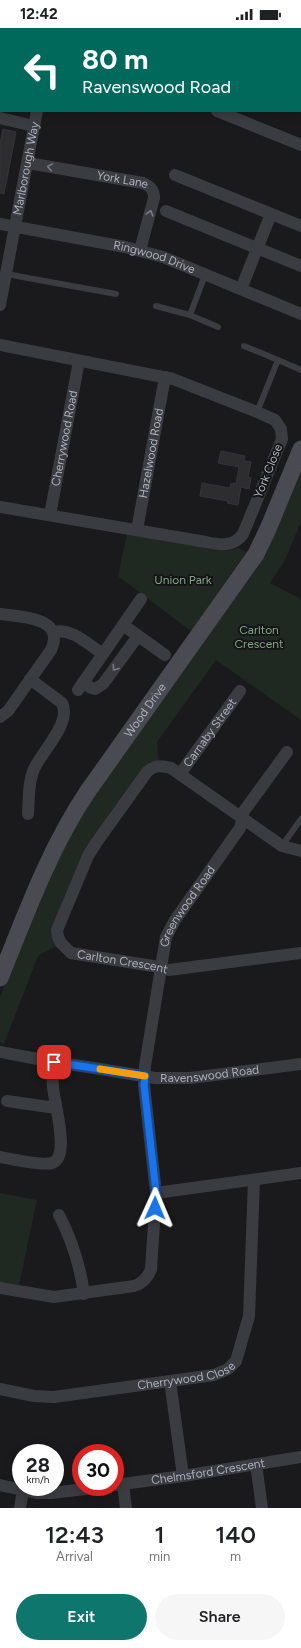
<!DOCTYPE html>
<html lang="en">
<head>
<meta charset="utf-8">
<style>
	:root { --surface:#fff; --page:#f6f6f6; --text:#202124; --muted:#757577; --accent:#0f766e }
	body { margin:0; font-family:Figtree,sans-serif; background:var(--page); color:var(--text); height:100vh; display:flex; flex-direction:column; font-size:15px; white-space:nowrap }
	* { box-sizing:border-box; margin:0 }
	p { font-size:13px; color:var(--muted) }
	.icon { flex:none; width:22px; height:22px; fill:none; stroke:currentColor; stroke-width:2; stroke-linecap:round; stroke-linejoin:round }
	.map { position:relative; height:1480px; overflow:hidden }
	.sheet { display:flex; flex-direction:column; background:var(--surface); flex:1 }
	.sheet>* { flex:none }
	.hud { position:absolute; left:0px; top:0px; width:301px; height:84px; box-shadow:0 2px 10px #0003; background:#00695c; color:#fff; overflow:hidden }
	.speed { position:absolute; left:12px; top:1416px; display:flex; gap:8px; font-size:20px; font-weight:700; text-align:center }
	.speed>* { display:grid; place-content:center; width:52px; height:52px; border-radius:50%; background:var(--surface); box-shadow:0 2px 10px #0003; line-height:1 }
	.speed small { font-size:10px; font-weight:400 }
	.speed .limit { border:6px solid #d22; background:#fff; color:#111 }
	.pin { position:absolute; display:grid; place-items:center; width:34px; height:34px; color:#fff; margin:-17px; border-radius:8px; box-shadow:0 2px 6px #0006 }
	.me { position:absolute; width:44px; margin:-22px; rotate:1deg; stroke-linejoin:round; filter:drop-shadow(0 0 3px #0008) }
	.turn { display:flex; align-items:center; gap:14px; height:84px; padding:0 16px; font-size:18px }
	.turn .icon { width:52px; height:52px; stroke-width:2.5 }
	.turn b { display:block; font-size:28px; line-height:34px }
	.eta { display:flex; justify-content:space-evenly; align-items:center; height:68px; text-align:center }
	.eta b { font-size:24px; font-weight:600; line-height:28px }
	.cta { display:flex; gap:8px; margin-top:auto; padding:8px 16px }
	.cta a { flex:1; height:46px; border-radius:24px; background:var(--accent); color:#fff; font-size:16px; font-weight:600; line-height:46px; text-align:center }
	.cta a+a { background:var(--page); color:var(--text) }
	.status { display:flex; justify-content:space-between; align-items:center; height:28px; padding:0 20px; background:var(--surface); direction:ltr }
	.status svg { height:11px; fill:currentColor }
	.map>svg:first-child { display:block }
</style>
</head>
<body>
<div class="status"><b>12:42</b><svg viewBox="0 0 49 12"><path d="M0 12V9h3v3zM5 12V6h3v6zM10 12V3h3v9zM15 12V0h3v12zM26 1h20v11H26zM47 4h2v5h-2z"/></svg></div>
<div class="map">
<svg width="301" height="1480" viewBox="0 0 301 1480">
	<rect width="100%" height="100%" fill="#1a1a1c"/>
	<g fill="#1f2821">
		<polygon points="301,440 301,494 285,532 270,555 301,571 301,692 216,632 157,714 159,737 95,815 56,902 60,916 38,928 4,1016 0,1014 0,969 38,874 65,815"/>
		<polygon points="127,506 227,523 238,520 246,524 191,603 118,548"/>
		<polygon points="0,1165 37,1172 19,1257 0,1254"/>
	</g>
	<g fill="#2d2d30" stroke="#343439">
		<polygon points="3,101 16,104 4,166 0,165 0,116"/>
		<polygon points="221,423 245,428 244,433 251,434 248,449 251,450 249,461 241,459 238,477 227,475 228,473 200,468 202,455 230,460 231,455 236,456 239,439 218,435"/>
	</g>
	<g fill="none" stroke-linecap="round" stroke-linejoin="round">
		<g stroke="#3b3b42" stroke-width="6">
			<polyline points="6,246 116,266"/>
			<polyline points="156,278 190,287 218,299"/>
			<polyline points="190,287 205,247"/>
			<polyline points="244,318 278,332"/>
			<polyline points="257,384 278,332 301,342"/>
			<polyline points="282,818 301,791"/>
		</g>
		<g stroke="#3b3b42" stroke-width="12">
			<polyline points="37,0 38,1"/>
			<polyline points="149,0 149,1"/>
			<polyline points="249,0 252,1"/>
			<polyline points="300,21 301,21"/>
			<polyline points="217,83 301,117"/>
			<polyline points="0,90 34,98"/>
			<path id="s1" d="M 28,135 L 143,155 C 151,158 154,162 154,170 L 140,222"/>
			<polyline points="175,147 301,198"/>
			<polyline points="166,183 301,238"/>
			<path id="s2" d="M 0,196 L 125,219 L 163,229 L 301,286"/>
			<polyline points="241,261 271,186"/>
			<path id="s3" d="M 0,277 L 37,83"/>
			<path d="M 0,317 L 173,351 L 257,384 L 275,392 L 281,401 L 282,411 L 243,506 C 234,519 220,517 206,514 L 0,479"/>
			<path id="s4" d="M 50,487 L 79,333"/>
			<path id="s5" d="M 137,502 L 165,349"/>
			<path d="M 0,586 C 21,589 66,589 51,622 L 8,683 L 0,689"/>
			<polyline points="123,597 165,627"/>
			<path d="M 53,604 C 71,599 89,617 103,626"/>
			<polyline points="83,654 91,660 95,661 103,656 138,608"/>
			<polyline points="78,662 141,571"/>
			<path id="s6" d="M 180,746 L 240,663"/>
			<path d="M 28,786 C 29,772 28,754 34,741 C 42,723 72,695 62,675 L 30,651"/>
			<path id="s7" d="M 301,823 L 282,818 L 171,740 C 161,738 156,736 147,744 L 96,815 L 88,828 L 57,902 L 58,909 L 61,915 L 71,925 L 153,938 L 169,942 L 301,925"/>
			<path id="s8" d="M 0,1024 L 54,1034 L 94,1040 L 155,1050 L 190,1050 L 301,1036"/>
			<polyline points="7,1073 56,1080"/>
			<path d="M 0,1129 C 11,1131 43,1138 52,1135 C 71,1129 54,1075 53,1059 C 52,1051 53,1043 54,1034"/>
			<polyline points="156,1165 301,1145"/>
			<path d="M 59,1187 C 72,1212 80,1237 84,1266"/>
			<path id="s9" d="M 0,1260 L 54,1269 L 134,1258 C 143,1255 148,1250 151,1241 L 156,1165 L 144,1057 L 145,1038 L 166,909 L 175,892 L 240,800 L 244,783 L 287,724"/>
			<polyline points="170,1353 183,1448"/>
			<path id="s10" d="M 0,1361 L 34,1368 L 54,1369 L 214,1347 L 228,1341 L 236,1333 L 249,1288 L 254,1152"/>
			<polyline points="256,1436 262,1480"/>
			<polyline points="123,1456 126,1480"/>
			<polyline points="0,1457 36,1465 51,1465 102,1459"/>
			<path id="s11" d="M 115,1457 L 183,1448 L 301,1429"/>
			<polyline points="20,1480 23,1462"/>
		</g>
		<path stroke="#494a52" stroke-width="17" id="s12" d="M 0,950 C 26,886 49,821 88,763 L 256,526 L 268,501 L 301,421"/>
	</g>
	<defs><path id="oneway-chevron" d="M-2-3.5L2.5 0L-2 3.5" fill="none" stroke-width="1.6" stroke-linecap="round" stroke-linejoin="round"/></defs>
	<g stroke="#797b85">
		<use href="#oneway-chevron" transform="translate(50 139) rotate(-170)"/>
		<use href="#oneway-chevron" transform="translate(150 185) rotate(-75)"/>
		<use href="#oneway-chevron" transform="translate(115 640) rotate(126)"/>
	</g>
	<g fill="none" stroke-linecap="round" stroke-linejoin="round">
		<g stroke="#114b97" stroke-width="10">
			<polyline id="route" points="54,1034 145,1048 144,1057 156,1164 155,1180"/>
		</g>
		<use href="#route" stroke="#1a73e8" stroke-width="7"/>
		<polyline stroke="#f59e0b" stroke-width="7" points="100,1041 145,1048"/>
	</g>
	<g text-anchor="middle" stroke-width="4" stroke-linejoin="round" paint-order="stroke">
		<g font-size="12" fill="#acb0bc" stroke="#151517">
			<text dy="4" stroke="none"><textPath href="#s3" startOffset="139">Marlborough Way</textPath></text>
			<text dy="4" stroke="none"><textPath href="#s1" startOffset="96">York Lane</textPath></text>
			<text dy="4" stroke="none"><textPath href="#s2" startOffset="158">Ringwood Drive</textPath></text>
			<text dy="4" stroke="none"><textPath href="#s4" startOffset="78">Cherrywood Road</textPath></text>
			<text dy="4" stroke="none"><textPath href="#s5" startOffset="78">Hazelwood Road</textPath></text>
			<text transform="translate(268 443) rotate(-68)" y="4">York Close</text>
			<text dy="4" stroke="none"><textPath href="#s12" startOffset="306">Wood Drive</textPath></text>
			<text dy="4" stroke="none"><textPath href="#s6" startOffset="51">Carnaby Street</textPath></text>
			<text dy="4" stroke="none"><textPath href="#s9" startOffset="532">Greenwood Road</textPath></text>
			<text dy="4" stroke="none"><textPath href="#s7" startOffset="444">Carlton Crescent</textPath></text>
			<text dy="4" stroke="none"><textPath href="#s8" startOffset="212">Ravenswood Road</textPath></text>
			<text dy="4" stroke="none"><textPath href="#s10" startOffset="189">Cherrywood Close</textPath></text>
			<text dy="4" stroke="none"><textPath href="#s11" startOffset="94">Chelmsford Crescent</textPath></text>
		</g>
		<g font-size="12" fill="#82a887" stroke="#151517">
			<text x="183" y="556">Union Park</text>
			<text x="259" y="606">Carlton<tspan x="259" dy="14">Crescent</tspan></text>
		</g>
	</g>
</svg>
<div class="speed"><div>28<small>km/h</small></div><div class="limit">30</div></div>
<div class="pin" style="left:54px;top:1034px;background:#d93025"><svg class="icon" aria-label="arrive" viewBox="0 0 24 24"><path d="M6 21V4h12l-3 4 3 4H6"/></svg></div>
<svg class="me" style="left:155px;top:1180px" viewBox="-20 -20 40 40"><path d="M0-17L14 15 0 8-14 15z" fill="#1a73e8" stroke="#fff" stroke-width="4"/></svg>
<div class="hud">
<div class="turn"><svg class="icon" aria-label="left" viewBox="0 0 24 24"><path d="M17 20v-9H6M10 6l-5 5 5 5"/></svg><div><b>80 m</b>Ravenswood Road</div></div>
</div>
</div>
<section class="sheet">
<div class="eta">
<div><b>12:43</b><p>Arrival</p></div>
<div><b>1</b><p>min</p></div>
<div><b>140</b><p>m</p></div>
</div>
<div class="cta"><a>Exit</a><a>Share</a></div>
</section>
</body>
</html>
